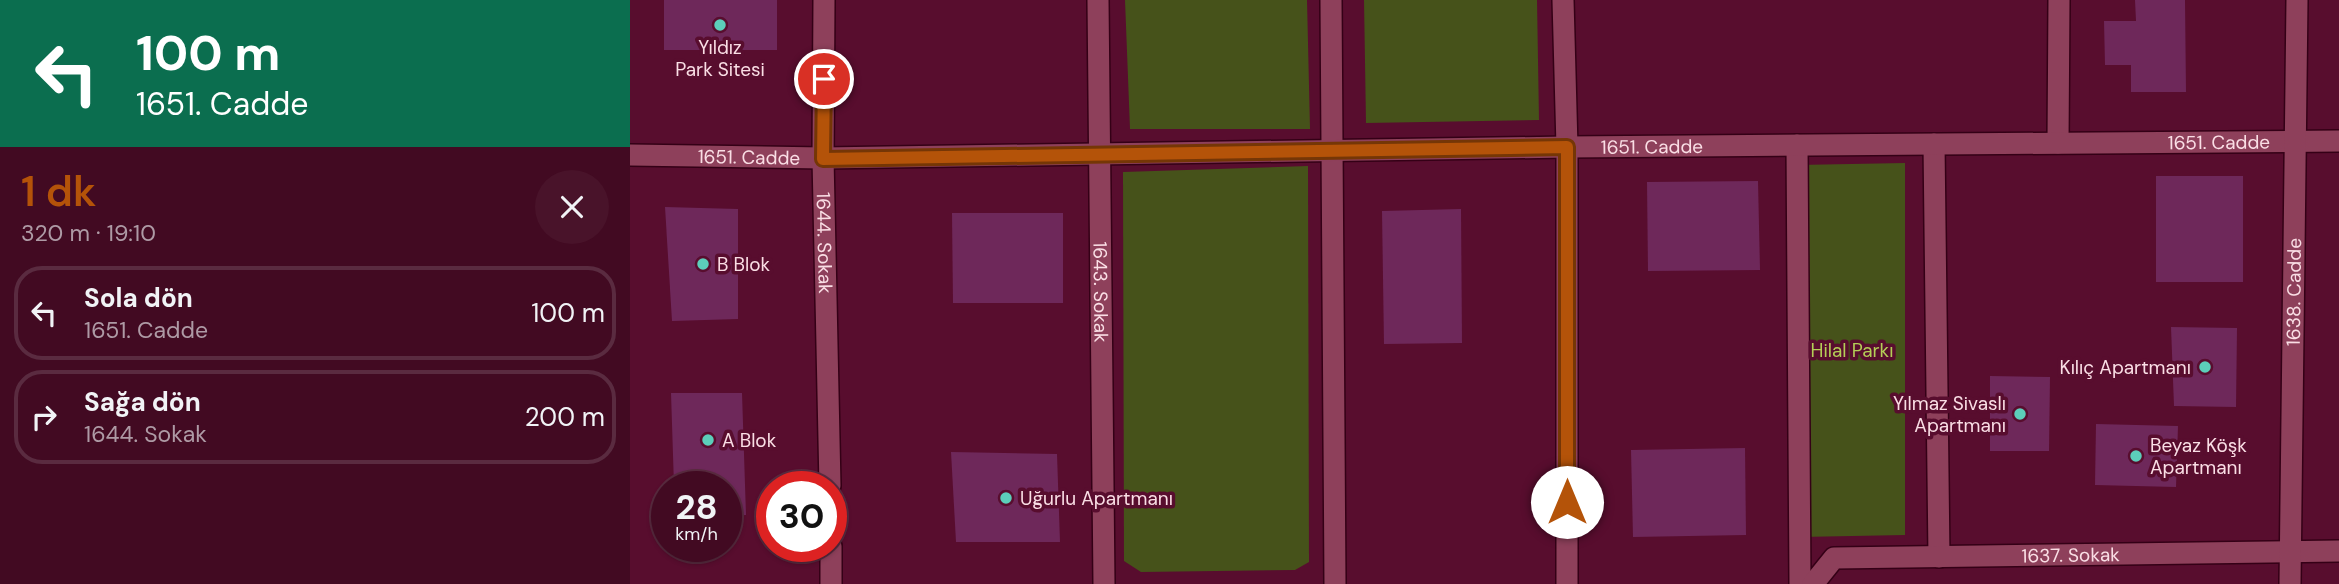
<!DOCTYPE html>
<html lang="tr">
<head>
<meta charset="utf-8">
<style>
	:root { --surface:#420a22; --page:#49132a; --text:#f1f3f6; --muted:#ae9aa5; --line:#5a2b40; --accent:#b45309 }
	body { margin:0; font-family:"DM Sans",sans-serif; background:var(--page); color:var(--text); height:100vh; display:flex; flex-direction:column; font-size:26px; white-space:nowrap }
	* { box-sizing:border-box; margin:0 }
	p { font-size:23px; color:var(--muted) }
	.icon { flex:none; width:38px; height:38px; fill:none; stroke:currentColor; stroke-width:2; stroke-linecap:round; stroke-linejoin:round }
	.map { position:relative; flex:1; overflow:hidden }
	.sheet { display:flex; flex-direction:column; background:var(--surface); width:630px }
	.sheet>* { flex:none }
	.guide { background:#0b6e4f; color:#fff; overflow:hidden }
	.speed { position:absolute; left:21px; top:471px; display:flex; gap:14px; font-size:35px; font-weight:700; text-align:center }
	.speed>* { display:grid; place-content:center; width:91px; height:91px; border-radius:50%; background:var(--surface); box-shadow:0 2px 5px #0004,0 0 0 2px var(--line); line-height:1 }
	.speed small { font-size:18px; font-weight:400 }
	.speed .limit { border:10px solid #d22; background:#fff; color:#111 }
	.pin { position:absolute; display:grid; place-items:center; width:60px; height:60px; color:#fff; margin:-30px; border:4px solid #fff; border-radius:50%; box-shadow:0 2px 7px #0007 }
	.me { position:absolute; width:77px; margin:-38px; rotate:0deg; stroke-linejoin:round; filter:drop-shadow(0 0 5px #0008) }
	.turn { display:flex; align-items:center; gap:24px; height:147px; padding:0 21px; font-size:32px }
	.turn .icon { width:91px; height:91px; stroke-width:2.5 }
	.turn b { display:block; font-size:49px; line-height:60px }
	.round { display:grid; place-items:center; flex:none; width:74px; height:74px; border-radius:37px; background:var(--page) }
	.overview { display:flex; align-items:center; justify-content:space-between; height:119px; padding:0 21px }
	h1 { font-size:42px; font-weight:600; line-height:52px; color:var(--accent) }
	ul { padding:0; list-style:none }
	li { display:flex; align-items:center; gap:21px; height:94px; margin:0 14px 10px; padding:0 7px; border:4px solid var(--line); border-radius:28px }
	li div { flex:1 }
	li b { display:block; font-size:26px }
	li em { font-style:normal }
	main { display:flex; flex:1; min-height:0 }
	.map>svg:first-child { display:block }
</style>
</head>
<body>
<main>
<section class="sheet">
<div class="guide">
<div class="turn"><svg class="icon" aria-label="left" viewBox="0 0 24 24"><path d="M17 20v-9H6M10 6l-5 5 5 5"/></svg><div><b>100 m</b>1651. Cadde</div></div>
</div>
<div class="overview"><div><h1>1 dk</h1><p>320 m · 19:10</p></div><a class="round"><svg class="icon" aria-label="close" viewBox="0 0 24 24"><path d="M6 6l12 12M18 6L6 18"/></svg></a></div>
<ul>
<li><svg class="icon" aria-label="left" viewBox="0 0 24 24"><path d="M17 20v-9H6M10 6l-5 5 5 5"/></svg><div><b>Sola dön</b><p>1651. Cadde</p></div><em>100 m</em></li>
<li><svg class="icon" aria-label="right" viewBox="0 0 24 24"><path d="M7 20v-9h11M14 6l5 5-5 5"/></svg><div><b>Sağa dön</b><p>1644. Sokak</p></div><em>200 m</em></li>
</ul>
</section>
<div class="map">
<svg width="1709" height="584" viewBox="0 0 1709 584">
	<rect width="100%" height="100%" fill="#580d2e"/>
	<g fill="#46521a">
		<polygon points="495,0 677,0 680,129 500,129"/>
		<polygon points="734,0 907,0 909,120 736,123"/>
		<polygon points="1275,163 1275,535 1170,537 1167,165"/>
		<polygon points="678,166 679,562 665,570 511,572 494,561 493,172"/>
	</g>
	<g fill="#6e285a">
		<rect x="34" y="0" width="113" height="50"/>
		<polygon points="1505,0 1555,0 1556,92 1501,92 1501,65 1475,65 1474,21 1506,21"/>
		<rect x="1526" y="176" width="87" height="106"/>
		<polygon points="1128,181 1130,270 1018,271 1017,182"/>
		<polygon points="35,207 108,209 108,319 42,321"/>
		<polygon points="831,209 832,343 754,344 752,211"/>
		<polygon points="322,213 433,213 433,303 323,303"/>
		<polygon points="1541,327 1607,328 1606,407 1544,406"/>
		<polygon points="1360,376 1420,377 1419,451 1360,451"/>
		<polygon points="41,393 112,393 116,515 96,516 96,486 44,486"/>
		<polygon points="1466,424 1548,426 1546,487 1465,485"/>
		<polygon points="1115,448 1116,535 1003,537 1001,450"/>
		<polygon points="321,452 427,454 430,542 326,542"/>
	</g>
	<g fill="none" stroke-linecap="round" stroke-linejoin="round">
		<g stroke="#340016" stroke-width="24">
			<g id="street">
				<path id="s1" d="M 194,0 L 193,158 L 200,486"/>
				<path id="s2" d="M 468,0 L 474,584"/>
				<polyline points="701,0 705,584"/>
				<polyline points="933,0 937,147 937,584"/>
				<polyline points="1428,143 1429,0"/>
				<polyline points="1304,144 1309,557"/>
				<polyline points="1167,145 1170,584"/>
				<path id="s3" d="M 0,155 L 193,158 L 937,147 L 1709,141"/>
				<polyline points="201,546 201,584"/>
				<path id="s4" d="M 1183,584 L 1204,558 L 1709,551"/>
				<path id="s5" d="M 1660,584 L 1667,0"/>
			</g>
		</g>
		<use href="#street" stroke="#8e405b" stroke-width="21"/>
	</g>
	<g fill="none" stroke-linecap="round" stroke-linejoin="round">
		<g stroke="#753606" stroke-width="18">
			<polyline id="route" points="194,79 193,159 937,147 937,502"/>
		</g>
		<use href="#route" stroke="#b45309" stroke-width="12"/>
	</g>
	<g fill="#5cceba" stroke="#580d2e" stroke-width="2.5">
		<circle cx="90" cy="25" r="7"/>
		<circle cx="73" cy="264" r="7"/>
		<circle cx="1575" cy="367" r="7"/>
		<circle cx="1390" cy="414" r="7"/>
		<circle cx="78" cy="440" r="7"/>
		<circle cx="1506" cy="456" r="7"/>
		<circle cx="376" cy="498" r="7"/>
	</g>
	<g text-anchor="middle" stroke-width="7" stroke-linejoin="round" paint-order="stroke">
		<g font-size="19" fill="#fadee5" stroke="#580d2e" text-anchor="start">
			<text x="90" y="54" text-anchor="middle">Yıldız<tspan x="90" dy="22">Park Sitesi</tspan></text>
			<text x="87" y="271">B Blok</text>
			<text x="1561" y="374" text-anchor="end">Kılıç Apartmanı</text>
			<text x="1376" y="410" text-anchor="end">Yılmaz Sivaslı<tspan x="1376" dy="22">Apartmanı</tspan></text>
			<text x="92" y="447">A Blok</text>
			<text x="1520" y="452">Beyaz Köşk<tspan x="1520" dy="22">Apartmanı</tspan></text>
			<text x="390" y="505">Uğurlu Apartmanı</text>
		</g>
		<g font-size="19" fill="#fadee5" stroke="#580d2e">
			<text dy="7" stroke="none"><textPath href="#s3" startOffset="1589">1651. Cadde</textPath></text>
			<text dy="7" stroke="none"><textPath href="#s3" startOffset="1022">1651. Cadde</textPath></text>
			<text dy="7" stroke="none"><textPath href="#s3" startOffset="119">1651. Cadde</textPath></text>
			<text dy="7" stroke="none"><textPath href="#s1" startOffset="243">1644. Sokak</textPath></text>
			<text dy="7" stroke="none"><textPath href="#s2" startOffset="292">1643. Sokak</textPath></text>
			<text dy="7" stroke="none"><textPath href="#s5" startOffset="292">1638. Cadde</textPath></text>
			<text dy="7" stroke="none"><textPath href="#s4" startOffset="270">1637. Sokak</textPath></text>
		</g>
		<g font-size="19" fill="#b4ce57" stroke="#580d2e">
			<text x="1222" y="357">Hilal Parkı</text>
		</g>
	</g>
</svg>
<div class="speed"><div>28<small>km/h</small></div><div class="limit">30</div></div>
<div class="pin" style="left:194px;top:79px;background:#d93025"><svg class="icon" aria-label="arrive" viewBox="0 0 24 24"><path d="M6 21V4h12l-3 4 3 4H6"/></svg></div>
<svg class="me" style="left:937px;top:502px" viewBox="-20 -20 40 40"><circle r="19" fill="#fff"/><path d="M0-13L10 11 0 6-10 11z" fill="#b45309"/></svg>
</div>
</main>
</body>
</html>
